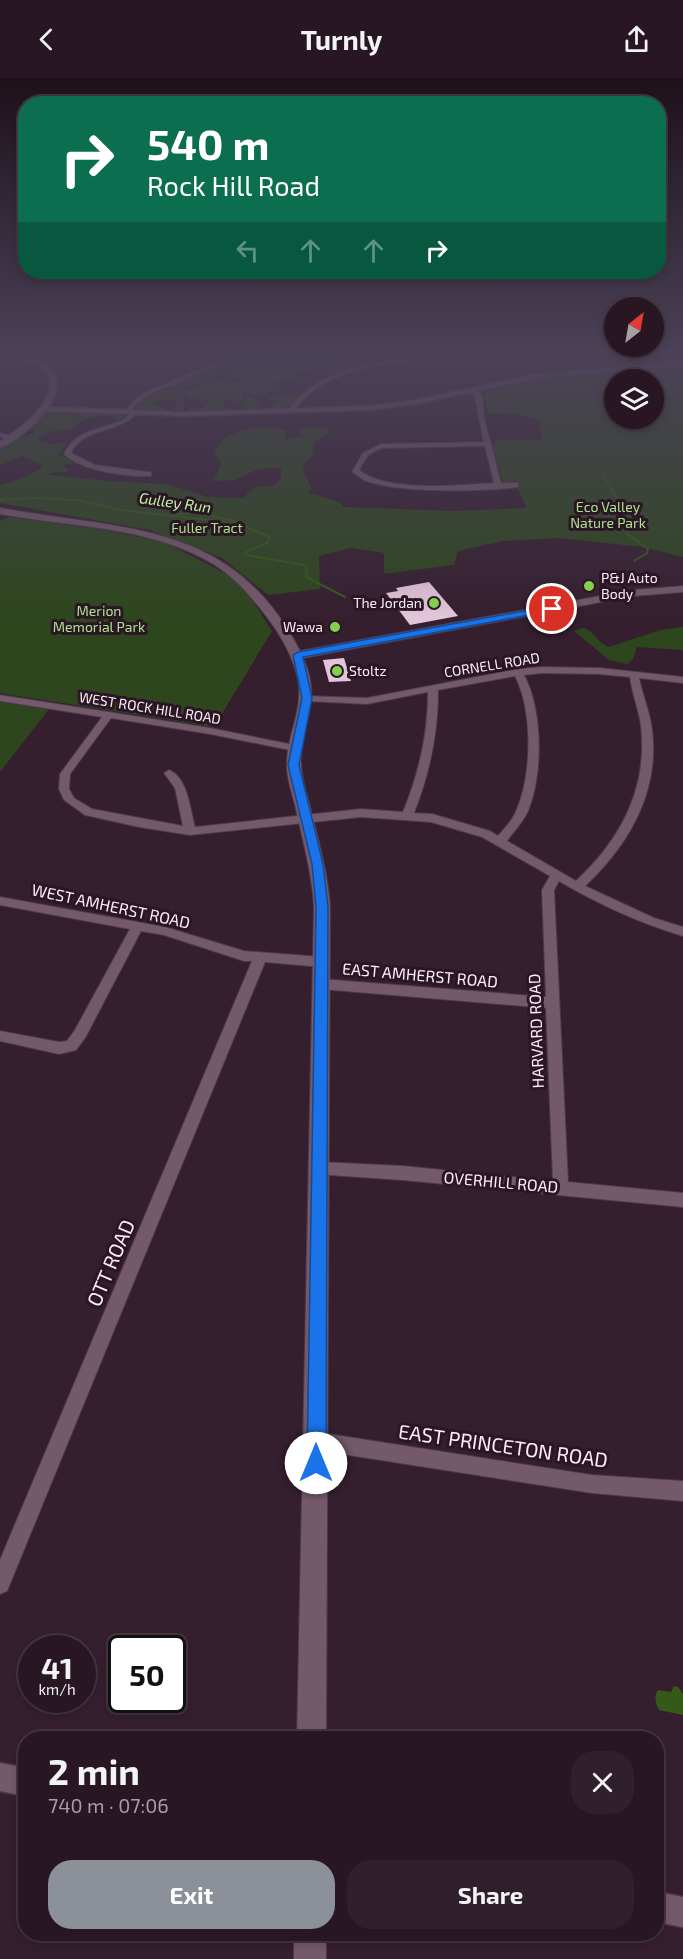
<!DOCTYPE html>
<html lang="en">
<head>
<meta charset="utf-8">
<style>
	:root { --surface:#281723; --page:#30202b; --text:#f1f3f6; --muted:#a59fa6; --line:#443641; --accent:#8c9099 }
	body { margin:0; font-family:"Exo 2",sans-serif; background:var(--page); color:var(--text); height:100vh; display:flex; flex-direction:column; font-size:22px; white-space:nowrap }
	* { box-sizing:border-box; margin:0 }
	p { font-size:20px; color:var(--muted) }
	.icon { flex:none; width:33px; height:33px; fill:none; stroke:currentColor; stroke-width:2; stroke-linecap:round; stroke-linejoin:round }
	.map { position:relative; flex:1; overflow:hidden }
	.sheet { position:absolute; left:18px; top:1653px; width:646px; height:210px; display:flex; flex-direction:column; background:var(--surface); border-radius:24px; box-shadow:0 3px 9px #0003,0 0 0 2px var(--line) }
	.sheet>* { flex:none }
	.top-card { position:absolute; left:18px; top:18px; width:648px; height:183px; border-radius:24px; box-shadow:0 3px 9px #0003,0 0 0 2px var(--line); background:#0b6e4f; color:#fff; overflow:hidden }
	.needle { width:39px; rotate:31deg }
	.controls { position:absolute; left:604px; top:219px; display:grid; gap:12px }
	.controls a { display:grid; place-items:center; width:60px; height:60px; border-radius:50%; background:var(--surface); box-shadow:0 3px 9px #0003,0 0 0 2px var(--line); font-size:30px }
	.speed { position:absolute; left:18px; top:1557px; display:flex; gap:12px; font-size:30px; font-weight:700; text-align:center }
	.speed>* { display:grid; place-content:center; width:78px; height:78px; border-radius:50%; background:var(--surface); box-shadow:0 3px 9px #0003,0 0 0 2px var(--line); line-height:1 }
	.speed small { font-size:15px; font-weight:400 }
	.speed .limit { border:3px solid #111; border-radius:9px; background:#fff; color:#111 }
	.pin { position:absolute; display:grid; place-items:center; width:51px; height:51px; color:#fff; margin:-26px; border:3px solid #fff; border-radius:50%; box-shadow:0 2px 6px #0007 }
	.me { position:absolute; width:66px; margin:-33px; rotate:0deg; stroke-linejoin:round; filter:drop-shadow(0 0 4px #0008) }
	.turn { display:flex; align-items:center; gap:21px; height:126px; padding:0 30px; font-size:27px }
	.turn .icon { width:78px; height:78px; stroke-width:2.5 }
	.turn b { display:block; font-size:42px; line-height:51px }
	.lanes { display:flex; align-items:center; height:57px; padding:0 30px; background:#0003; justify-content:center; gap:30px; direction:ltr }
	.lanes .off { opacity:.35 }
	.round { display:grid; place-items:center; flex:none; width:63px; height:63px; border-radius:24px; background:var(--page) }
	.overview { display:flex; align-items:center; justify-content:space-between; height:102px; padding:0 30px }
	h1 { font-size:36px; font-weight:700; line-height:45px }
	.button { display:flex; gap:12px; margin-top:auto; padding:12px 30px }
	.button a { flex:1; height:69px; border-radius:24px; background:var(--accent); color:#fff; font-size:24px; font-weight:700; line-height:69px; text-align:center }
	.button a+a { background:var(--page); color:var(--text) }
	header { display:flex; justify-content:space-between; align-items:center; height:78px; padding:0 30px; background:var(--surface); font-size:27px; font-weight:700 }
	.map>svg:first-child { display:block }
</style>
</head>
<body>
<header><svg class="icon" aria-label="back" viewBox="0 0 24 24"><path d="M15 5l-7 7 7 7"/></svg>Turnly<svg class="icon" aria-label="share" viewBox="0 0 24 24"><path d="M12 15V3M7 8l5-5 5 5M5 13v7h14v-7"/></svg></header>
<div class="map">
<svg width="683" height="1881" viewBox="0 0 683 1881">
	<rect width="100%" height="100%" fill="#351f2f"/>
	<g fill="#2e461e" fill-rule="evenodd">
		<path d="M 243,277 C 255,279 271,285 280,278 L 278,277 L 357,277 L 350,280 L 343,279 L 324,283 L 345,294 L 333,298 L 324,295 L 329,292 L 334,295 L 336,294 L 332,292 L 335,291 L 315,288 L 319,290 L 316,291 L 296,293 L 297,297 L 295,298 L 294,302 L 276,303 L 276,308 L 281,307 L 281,310 L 275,314 L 267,314 L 267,318 L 304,315 L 287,330 L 266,332 L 278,322 L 276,321 L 256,319 L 253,321 L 261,326 L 260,333 L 243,333 L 243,326 L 247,319 L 271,320 L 244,314 L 243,324 L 237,326 L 232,322 L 224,322 L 223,326 L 218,326 L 238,333 L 187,334 L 192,333 L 187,332 L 189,330 L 202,330 L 208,325 L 206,322 L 196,324 L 197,320 L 186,321 L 187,315 L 174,314 L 186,316 L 182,325 L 185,325 L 182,334 L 167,334 L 177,327 L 175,325 L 177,324 L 161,321 L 152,325 L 166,330 L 161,334 L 135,331 L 145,319 L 161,311 L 190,313 L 202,307 L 196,304 L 178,311 L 167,309 L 192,298 L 217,305 L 219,303 L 244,304 C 238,299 221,296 211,296 L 207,300 L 196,297 L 210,291 L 231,296 L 241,294 L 246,296 L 250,293 C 237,288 226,293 213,289 L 226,284 L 248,289 L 264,286 C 253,279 241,286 229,283 Z"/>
		<path d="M 683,287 L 683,479 L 643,469 L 559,460 L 503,463 L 458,473 L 454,487 L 384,496 L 384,475 L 351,470 L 319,478 L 320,511 L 268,517 L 222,480 L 150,452 L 0,425 L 0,407 C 9,406 38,394 44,388 L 22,378 L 0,387 L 0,372 L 18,361 L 35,354 L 34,351 L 28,351 L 42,337 L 53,333 L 119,337 L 124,340 L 114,342 L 113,339 C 95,337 82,339 70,352 C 56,352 48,354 38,360 L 39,363 L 54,366 L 68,364 L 59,376 L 74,385 L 62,387 L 69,391 L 66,394 L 49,395 L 50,397 L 108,403 L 166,406 L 208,419 L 244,420 C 255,405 257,410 275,407 L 281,399 L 281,391 L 278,389 L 256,392 L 234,402 L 212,403 L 218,395 L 221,384 L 215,377 C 215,352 268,344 286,353 L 284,357 L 286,361 L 304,358 L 298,352 C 306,348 324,349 331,353 L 314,365 L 312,377 L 303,387 L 304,395 L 312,411 L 307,414 L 339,424 L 343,429 L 454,433 L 527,430 L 516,407 L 503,404 L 492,368 L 496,366 L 495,362 L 543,362 L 539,342 L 518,336 L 488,335 L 484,313 L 535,302 ZM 615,302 L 654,302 L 654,340 L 615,340 Z"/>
		<polygon points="10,439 104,452 165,464 241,504 272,553 214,649 0,615 0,443"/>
		<path d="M 683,549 L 683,572 L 637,569 L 633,581 L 627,586 L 609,582 L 574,553 L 582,550 C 595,552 597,565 609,569 L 661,552 Z"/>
		<polygon points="0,624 49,631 0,694"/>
	</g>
	<path fill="#345919" d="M 674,1608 L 678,1609 L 683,1616 L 683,1637 L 659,1632 C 655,1624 654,1619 658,1612 L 671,1614 Z"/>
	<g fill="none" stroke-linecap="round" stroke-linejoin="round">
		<polyline stroke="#345919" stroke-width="1.5" points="603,397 612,412"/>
		<g stroke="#345919" stroke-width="2">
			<polyline points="611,410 623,431 623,443 630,451 626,455 648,471 647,475 634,483"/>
			<polyline points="0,422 35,420 77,422 121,432 237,445 270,459 267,465 246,474 246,477 304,487 307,490 306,499 345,519"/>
			<polyline points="177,437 193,434 240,444"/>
		</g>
	</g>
	<g fill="#e3c5d9">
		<polygon points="429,504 458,538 410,547 386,515 398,513 396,510"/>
		<polygon points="344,580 351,603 329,604 323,582"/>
	</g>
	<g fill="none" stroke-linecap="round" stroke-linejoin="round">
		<g stroke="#4d3a48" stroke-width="2">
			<g id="minor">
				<path d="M 236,277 L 243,277 L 150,316 L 137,325 L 131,334 L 137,335 C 119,356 83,349 71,375 L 95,387 L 148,394 L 151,394 L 151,398 C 127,399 81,393 64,376 C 75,351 102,352 125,341 L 130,335 L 125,334 L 133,323 L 146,314 Z"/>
				<path d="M 416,277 L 426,277 C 416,282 401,283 390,285 C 353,292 315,302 293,334 L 288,333 C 316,291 370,285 416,277 Z"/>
				<path d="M 473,309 L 482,317 L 484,340 L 501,405 L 518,405 L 518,409 C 484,414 394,415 364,402 C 360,400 356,396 352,394 L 363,375 L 381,366 L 484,364 C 480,349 478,321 470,311 ZM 485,368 L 494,405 C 458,407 388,415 359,392 L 368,377 L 382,370 Z"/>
				<polygon points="0,355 16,359 17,360 14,362 0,359"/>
				<path d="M 542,589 L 599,590 L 683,599 L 683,605 L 639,600 C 642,615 648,630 651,645 C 662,709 631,765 585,808 L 654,840 L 683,849 L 683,858 C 639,845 598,826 559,803 L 554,812 L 568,1104 L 683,1115 L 683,1129 L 403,1102 L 315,1096 L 312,1091 L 315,1086 L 320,1084 L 403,1088 L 553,1103 L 546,930 L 321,911 L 314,906 L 321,901 L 546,919 L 542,812 L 550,798 L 482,759 L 431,744 L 361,739 L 190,757 L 139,749 L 85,737 L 64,722 L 59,711 L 60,696 L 102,639 L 0,623 L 0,617 L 210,650 L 299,668 L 299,672 L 295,673 L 210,656 L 111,640 L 70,696 L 69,711 L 74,720 L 92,731 L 183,748 L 175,710 L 164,695 L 169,692 C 188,700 190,731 195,749 L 361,731 L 403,734 C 419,695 428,657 428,614 L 367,626 L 307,623 L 302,620 L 304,618 L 367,620 L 518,591 ZM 542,595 L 599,596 L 630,599 C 632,616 639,632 641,648 C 648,711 621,761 576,803 L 507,763 C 514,753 523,744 528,733 C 543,696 543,633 524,597 ZM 515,598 C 533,633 532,695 517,731 C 513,742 505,750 498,758 L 490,753 L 432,736 L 414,735 C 430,694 438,656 438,612 Z"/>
				<polygon points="0,819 165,849 244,873 322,879 328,884 322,889 265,884 7,1513 0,1516 0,1482 252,883 244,883 164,857 141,853 85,960 76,972 59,976 0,963 0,953 59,964 67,963 75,952 130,851 0,827"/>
				<polygon points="316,1354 592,1397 683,1403 683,1423 592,1415 316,1372 309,1370 307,1363 309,1356"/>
			</g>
		</g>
		<g stroke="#4d3a48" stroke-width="3">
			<g id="tertiary">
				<polygon points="683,283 683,287 532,301 415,326 369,332 185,338 42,333 38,331 42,329 185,334 369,328 415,322 532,297"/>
				<polygon points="0,1685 26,1690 26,1718 0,1713"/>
				<polygon points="657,1814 683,1819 683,1849 657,1844"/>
			</g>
		</g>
		<g stroke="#4d3a48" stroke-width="2">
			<g id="secondary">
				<path d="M 10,277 C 21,276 32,278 42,284 C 85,306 26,361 0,370 L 0,363 C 19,352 66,317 44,292 C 35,283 20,283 10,277 Z"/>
				<path d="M 0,430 C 126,453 232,442 300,573 L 633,512 L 683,508 L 683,514 L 633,518 L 303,580 C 322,623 303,639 301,679 C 300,696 306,713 310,729 C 318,762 328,795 330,829 L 326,1660 L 297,1660 L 314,829 C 312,795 303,764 296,731 C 293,718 288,705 287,691 C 285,660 304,633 298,602 C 293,577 279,554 263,534 C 249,516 234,499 215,487 C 152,448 71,449 0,436 Z"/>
				<rect x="294" y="1856" width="32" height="25"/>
			</g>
		</g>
		<use href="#minor" fill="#73596a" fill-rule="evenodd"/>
		<use href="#tertiary" fill="#73596a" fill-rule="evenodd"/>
		<use href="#secondary" fill="#73596a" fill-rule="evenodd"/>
	</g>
	<linearGradient id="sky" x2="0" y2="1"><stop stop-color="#1d111a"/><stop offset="0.51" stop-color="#4b4258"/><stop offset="1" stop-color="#4b4258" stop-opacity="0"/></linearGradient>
	<rect width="683" height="540" fill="url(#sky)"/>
	<polygon fill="#1a73e8" stroke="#114b97" stroke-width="1.5" points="552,528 556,529 556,532 303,579 312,620 299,687 323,786 328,829 326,1385 323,1391 316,1394 310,1391 307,1385 316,829 312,786 288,687 302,620 293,577 298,574"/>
	<g fill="#83d04e" stroke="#2b1625" stroke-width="2">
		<circle cx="589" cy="508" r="6"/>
		<circle cx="434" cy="525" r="6"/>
		<circle cx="335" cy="549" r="6"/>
		<circle cx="337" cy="593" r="6"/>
	</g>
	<g text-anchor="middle" stroke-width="6" stroke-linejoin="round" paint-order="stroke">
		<g font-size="14" fill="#abe38a" stroke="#2b1625">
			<text x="608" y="434">Eco Valley<tspan x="608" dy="16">Nature Park</tspan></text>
			<text x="207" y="455">Fuller Tract</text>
			<text x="99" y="538">Merion<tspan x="99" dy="16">Memorial Park</tspan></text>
		</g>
		<g font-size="14" fill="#fcecf6" stroke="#2b1625" text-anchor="start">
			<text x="601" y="505">P&amp;J Auto<tspan x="601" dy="16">Body</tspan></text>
			<text x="422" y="530" text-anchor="end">The Jordan</text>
			<text x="323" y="554" text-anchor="end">Wawa</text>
			<text x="349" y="598">Stoltz</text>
		</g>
		<g font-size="14" fill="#fcecf6" stroke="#2b1625">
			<text transform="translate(492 587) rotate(-9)" y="5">CORNELL ROAD</text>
			<text transform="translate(150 630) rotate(9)" y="5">WEST ROCK HILL ROAD</text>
		</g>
		<g font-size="15" font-style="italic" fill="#bef79c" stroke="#2b1625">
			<text transform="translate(175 425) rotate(8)" y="5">Gulley Run</text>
		</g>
		<g font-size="16" fill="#fcecf6" stroke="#2b1625">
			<text transform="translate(111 828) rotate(12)" y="6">WEST AMHERST ROAD</text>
			<text transform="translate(420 897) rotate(5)" y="6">EAST AMHERST ROAD</text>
			<text transform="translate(536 953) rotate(-92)" y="6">HARVARD ROAD</text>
			<text transform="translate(501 1104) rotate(5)" y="6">OVERHILL ROAD</text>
		</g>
		<g font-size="20" fill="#fcecf6" stroke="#2b1625">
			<text transform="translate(111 1185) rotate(-67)" y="7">OTT ROAD</text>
			<text transform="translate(503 1368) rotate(8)" y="7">EAST PRINCETON ROAD</text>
		</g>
	</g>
</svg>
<div class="controls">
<a><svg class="needle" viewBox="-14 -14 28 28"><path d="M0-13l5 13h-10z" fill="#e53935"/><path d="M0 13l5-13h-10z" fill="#a59fa6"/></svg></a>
<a><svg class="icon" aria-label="layers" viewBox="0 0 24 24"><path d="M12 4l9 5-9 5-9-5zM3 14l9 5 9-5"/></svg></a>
</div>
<div class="speed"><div>41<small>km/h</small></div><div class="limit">50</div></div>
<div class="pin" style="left:552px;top:531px;background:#d93025"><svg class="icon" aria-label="arrive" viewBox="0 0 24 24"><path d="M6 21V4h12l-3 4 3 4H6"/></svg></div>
<svg class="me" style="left:316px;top:1385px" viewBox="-20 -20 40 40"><circle r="19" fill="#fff"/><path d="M0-13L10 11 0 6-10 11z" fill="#1a73e8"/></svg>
<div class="top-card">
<div class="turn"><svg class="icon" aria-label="right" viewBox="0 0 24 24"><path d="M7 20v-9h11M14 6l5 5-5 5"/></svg><div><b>540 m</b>Rock Hill Road</div></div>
<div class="lanes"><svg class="icon off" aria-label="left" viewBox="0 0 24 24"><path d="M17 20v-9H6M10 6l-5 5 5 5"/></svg><svg class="icon off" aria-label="ahead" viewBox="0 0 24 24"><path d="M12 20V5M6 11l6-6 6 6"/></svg><svg class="icon off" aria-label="ahead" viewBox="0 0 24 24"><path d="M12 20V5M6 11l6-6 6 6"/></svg><svg class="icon" aria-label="right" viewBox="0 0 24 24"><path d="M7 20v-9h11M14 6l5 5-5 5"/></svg></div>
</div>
<section class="sheet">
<div class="overview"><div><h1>2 min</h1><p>740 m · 07:06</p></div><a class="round"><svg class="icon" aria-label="close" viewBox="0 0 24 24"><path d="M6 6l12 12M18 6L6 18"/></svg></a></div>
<div class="button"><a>Exit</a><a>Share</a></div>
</section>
</div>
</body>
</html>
